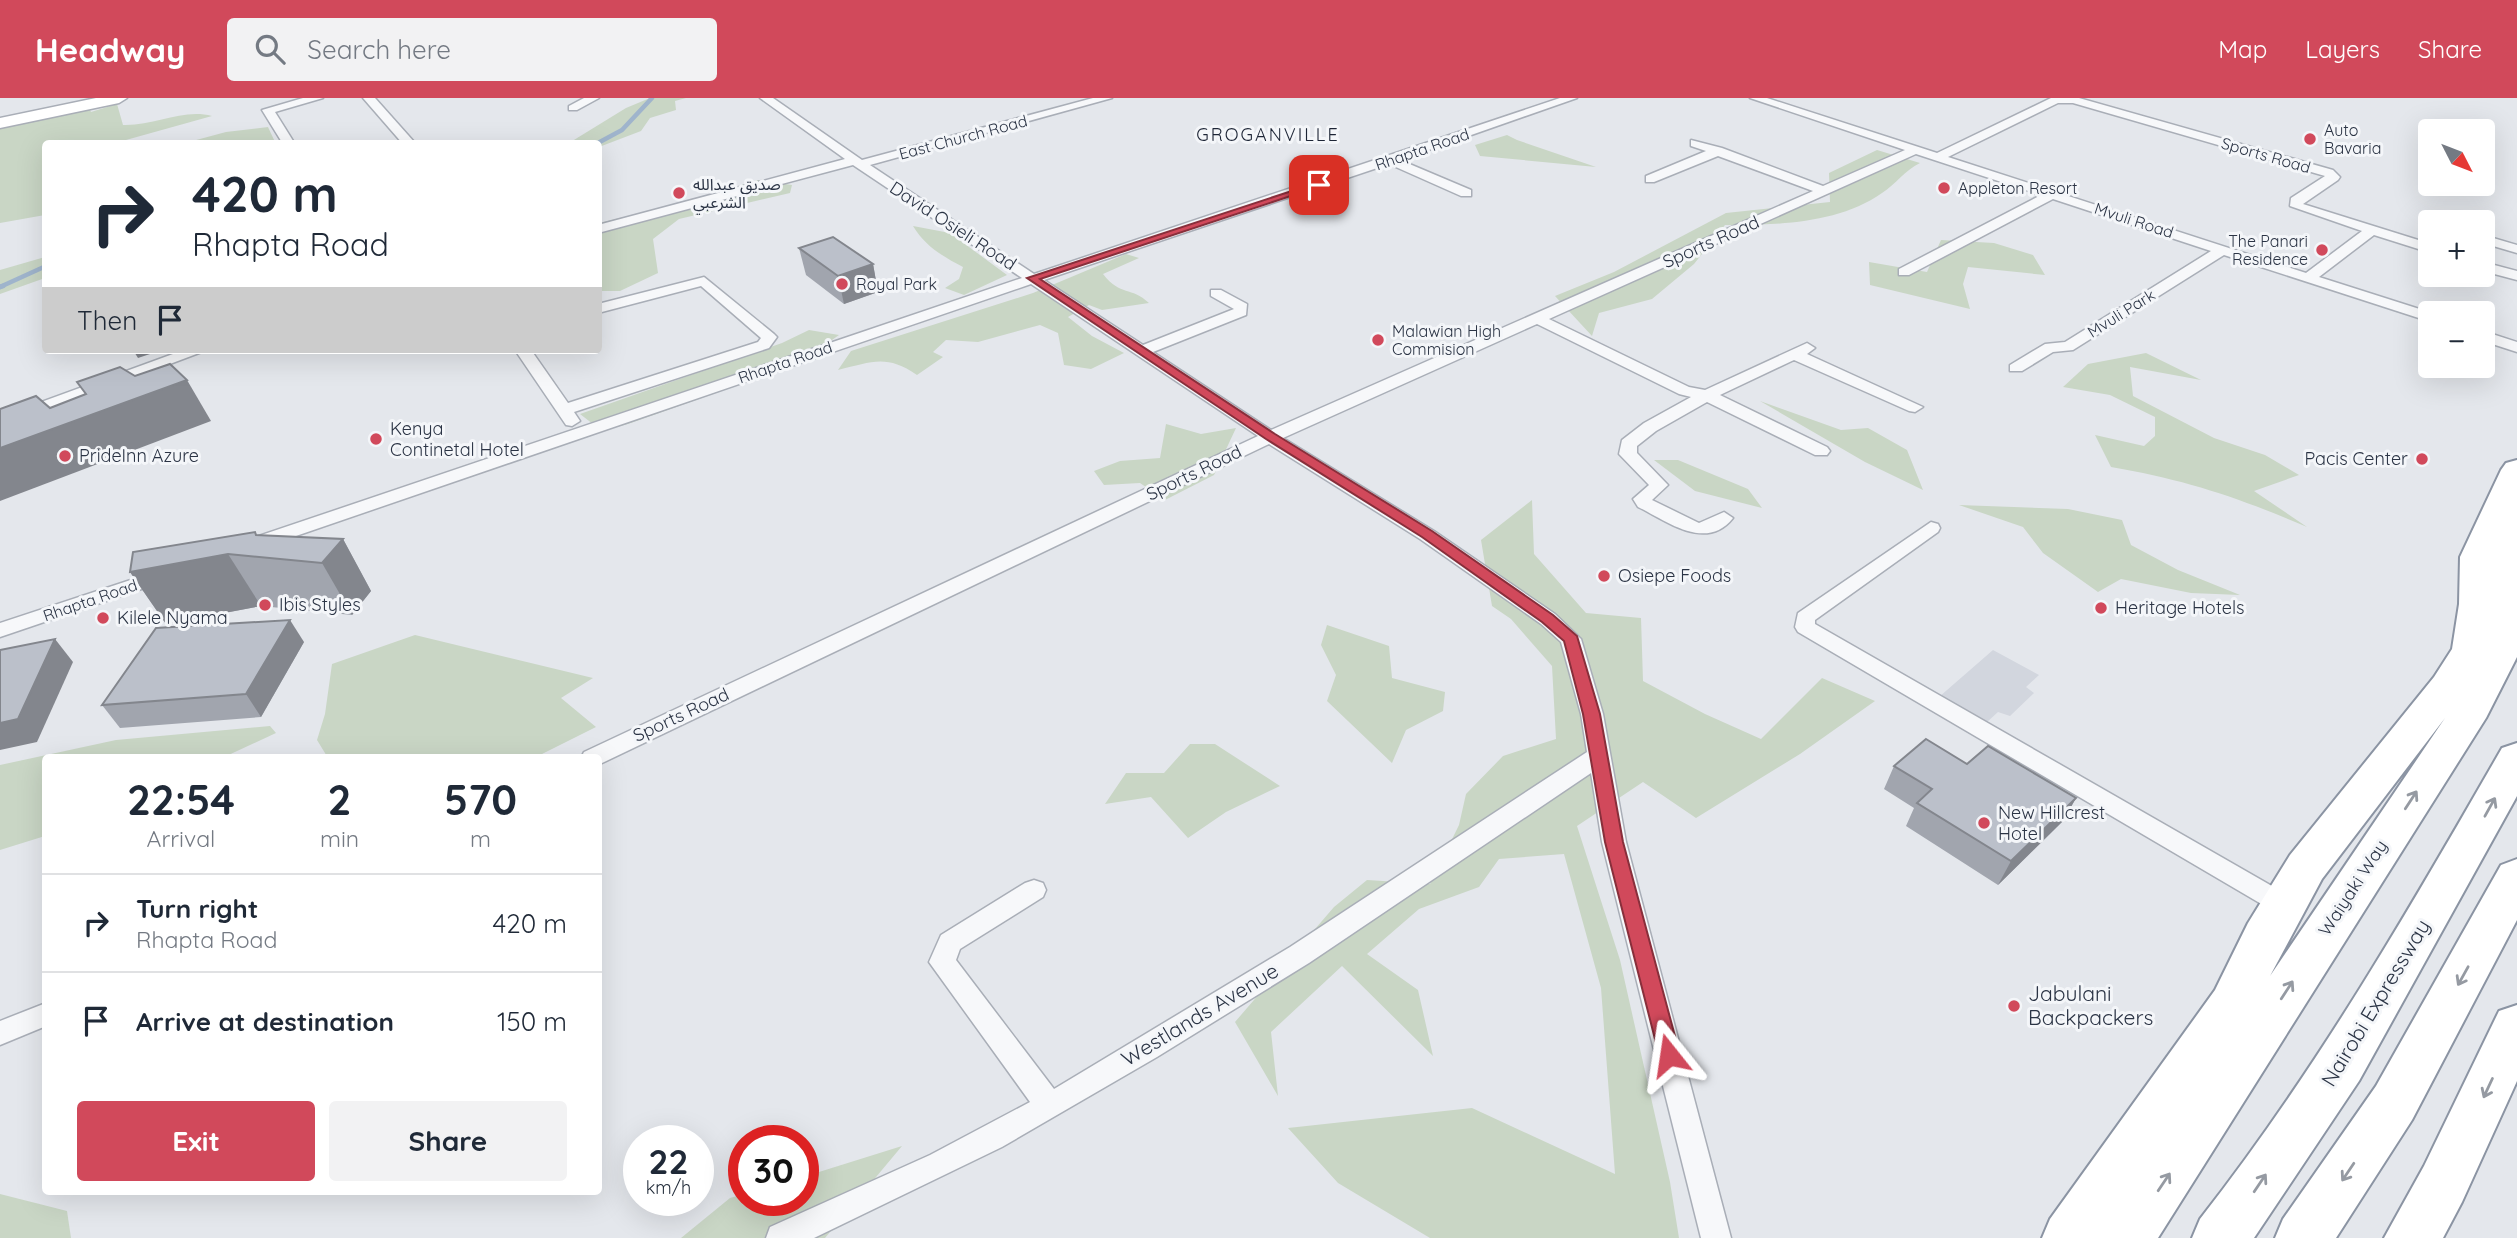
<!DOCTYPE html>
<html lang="en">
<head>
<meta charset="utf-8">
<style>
	:root { --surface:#fff; --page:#f2f2f3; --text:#1f2937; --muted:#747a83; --line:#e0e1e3; --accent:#d1495b }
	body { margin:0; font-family:Quicksand,"Noto Sans Arabic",sans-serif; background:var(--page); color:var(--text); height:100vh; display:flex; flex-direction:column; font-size:26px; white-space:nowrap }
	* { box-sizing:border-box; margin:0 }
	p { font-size:23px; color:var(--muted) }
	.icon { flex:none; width:38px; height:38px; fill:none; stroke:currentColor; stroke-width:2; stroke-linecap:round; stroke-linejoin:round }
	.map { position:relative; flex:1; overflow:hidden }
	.sheet { position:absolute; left:42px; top:656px; width:560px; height:441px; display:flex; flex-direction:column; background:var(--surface); border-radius:7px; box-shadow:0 7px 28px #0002 }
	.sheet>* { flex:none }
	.guide { position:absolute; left:42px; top:42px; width:560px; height:214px; border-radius:7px; box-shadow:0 7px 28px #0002; background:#fff; color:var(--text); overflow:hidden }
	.needle { width:46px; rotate:132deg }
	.buttons { position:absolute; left:2418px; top:21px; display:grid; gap:14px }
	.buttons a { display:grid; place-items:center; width:77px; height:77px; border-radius:7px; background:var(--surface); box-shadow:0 7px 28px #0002; font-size:35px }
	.speed { position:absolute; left:623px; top:1027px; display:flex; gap:14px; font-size:35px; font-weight:700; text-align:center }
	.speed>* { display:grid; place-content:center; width:91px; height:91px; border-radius:50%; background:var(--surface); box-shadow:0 7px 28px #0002; line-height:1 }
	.speed small { font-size:18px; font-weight:400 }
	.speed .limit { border:10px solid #d22; background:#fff; color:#111 }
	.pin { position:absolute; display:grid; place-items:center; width:60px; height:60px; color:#fff; margin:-30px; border-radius:14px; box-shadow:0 4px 10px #0006 }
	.me { position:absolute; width:77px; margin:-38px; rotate:345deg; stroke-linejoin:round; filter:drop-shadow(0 0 5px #0008) }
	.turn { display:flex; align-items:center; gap:24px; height:147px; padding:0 35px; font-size:32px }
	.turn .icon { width:91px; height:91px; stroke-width:2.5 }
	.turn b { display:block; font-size:49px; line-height:60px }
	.then { display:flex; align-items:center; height:66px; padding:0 35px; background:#0003; gap:14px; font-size:26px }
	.eta { display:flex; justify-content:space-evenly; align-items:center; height:119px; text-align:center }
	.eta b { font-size:42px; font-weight:700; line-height:49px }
	.button { display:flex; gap:14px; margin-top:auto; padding:14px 35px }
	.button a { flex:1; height:80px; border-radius:7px; background:var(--accent); color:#fff; font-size:28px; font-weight:700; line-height:80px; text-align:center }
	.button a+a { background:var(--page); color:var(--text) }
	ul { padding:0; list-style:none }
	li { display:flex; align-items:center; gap:21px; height:98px; padding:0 35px; border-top:2px solid var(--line) }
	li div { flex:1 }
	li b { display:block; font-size:26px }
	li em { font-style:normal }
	header { display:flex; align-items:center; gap:42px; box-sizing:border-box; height:98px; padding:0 35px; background:var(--accent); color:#fff }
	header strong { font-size:33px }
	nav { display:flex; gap:38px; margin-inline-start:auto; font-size:24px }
	.search { width:490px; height:63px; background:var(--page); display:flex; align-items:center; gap:18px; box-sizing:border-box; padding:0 24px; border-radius:7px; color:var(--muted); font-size:26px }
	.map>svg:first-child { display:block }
</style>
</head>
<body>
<header>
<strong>Headway</strong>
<div class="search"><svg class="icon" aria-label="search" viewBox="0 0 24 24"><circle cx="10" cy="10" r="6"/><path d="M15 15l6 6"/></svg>Search here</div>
<nav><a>Map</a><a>Layers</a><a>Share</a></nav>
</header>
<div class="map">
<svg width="2517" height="1140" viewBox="0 0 2517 1140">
	<rect width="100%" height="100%" fill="#e4e7ec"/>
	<polygon fill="#d2d6de" points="1993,552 2039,577 2026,589 2034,595 2010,618 1998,614 1986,625 1939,599"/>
	<g fill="#c9d6c5">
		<polygon points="650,0 686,0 675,3 676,12 650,20 641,33 599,49 598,46 569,45 626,10"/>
		<path d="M 117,6 L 123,27 C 155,28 183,10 212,18 L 126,42 L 104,46 L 46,46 L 45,117 L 0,125 L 0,28 L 89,10 L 91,14 Z"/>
		<polygon points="268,29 275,44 185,45 226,34"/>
		<polygon points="1507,37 1517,42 1596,69 1480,58 1475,47"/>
		<path d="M 1877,52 L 1920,65 C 1905,72 1896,86 1882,95 C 1838,126 1776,127 1725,127 L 1694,166 L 1652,201 L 1599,215 L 1592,238 L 1555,198 L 1614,174 L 1726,115 L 1830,104 L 1829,75 Z"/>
		<polygon points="758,82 792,87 790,95 679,121 653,141 658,175 620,193 599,193 599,125 679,106"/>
		<path d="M 913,128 L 950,135 L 1007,177 L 964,197 L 945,190 L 959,181 L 963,169 C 942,158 925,148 913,128 Z"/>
		<polygon points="1941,142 1994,145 2033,157 2045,177 1968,169 1963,186 1970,211 1870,187 1869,164 1927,174"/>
		<path d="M 1126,156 L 1139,160 L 1103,176 C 1121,199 1131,188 1149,205 L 1102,212 L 1089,207 L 1068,219 L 1092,238 L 1124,255 L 1091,271 L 1064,267 L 1058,235 L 1040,227 L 978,244 L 946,242 L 933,254 L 943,259 L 917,277 C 886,256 872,264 838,272 L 851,253 L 1033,195 Z"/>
		<polygon points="45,159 45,180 0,196 0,172"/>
		<polygon points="809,232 839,237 798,266 628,326 602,333 580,316 782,245"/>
		<path d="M 2146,255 L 2201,282 L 2130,269 L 2133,298 L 2214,340 L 2265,357 L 2299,377 L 2254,393 L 2307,429 C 2237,399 2186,382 2111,369 L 2095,337 L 2144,348 L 2155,338 L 2155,319 L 2110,297 L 2063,289 L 2088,266 Z"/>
		<polygon points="1760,303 1841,332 1868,330 1907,352 1923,392 1865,364"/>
		<polygon points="1166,326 1201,336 1236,330 1214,377 1165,402 1140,385 1104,387 1094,373 1120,363 1160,360"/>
		<polygon points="1654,362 1678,362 1748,391 1762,410 1695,393"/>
		<polygon points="1532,402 1534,456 1586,515 1641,520 1643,583 1705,616 1761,641 1822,580 1875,603 1800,656 1696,720 1643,684 1577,728 1620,862 1670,1084 1679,1140 1430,1140 1338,1085 1288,1030 1472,1010 1615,1076 1601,890 1564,756 1499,761 1479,789 1419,811 1367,856 1418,892 1433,958 1342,868 1271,934 1278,998 1235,924 1334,809 1367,782 1430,786 1459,727 1466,696 1503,658 1556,641 1552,568 1511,521 1492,508 1481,442"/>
		<polygon points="1959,407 2068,411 2122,422 2131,447 2178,472 2240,497 2191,495 2121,481 2098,494 2043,455 2023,429"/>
		<polygon points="1327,527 1389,548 1392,580 1445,594 1443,613 1406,632 1392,665 1327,603 1336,577 1321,547"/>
		<polygon points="415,537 593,580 561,600 596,629 534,660 328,660 317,642 325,616 332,566"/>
		<polygon points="270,628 276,635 222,660 46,660 45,738 0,752 0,667 116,642"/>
		<polygon points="1190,646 1215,646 1280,688 1226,714 1188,740 1151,699 1105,706 1126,675 1164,675"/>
		<polygon points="902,1048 825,1140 681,1140 730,1100 744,1096 744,1102 803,1102 803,1079"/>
		<polygon points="0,1096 67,1113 71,1140 0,1140"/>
	</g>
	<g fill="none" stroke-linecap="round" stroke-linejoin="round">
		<g stroke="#9fb4cc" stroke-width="4.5">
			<polyline points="596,46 622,32 652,0"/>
			<polyline points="0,189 46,168"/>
		</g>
		<polyline stroke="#9fb4cc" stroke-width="5" points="0,189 3,188"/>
		<g stroke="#a9aeb7" stroke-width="3">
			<g id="street">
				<polygon points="303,0 323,0 275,14 295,46 283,46 262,12"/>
				<polygon points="363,0 375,0 416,46 403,46"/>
				<polygon points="584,0 599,0 577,12 569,12 569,8"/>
				<path d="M 760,0 L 773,0 L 862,62 L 1093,0 L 1112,0 L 870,67 L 1034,176 L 1560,0 L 1577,0 L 1400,62 L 1471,92 L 1471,98 L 1461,98 L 1389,66 L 1044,182 L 1143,247 L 1234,211 L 1211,198 L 1211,192 L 1221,192 L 1247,206 L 1246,217 L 1153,254 L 1271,332 L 1813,93 L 1718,58 L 1654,84 L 1646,84 L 1646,78 L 1706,53 L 1691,48 L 1691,42 L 1722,50 L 1823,88 L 1905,52 L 1750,0 L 1767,0 L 1937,55 L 2051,0 L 2079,0 L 2333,72 L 2340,79 L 2338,82 L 2303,106 L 2431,146 L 2431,155 L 2374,137 L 2319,179 L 2432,215 L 2431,224 L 2224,157 L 2073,252 L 2053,254 L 2022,273 L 2010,273 L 2010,267 L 2045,246 L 2065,244 L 2211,153 L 2053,101 L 1909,177 L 1899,177 L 1899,171 L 2041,97 L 1916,56 L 1549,221 L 1689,289 L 1705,292 L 1807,245 L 1815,250 L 1807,256 L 1923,309 L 1915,314 L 1909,313 L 1794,262 L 1720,297 L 1827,349 L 1830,353 L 1827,357 L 1815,357 L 1707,304 L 1656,333 L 1637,348 L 1637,355 L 1668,387 L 1652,402 L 1699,425 L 1724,414 L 1733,420 C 1706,454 1667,423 1638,409 L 1633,401 L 1649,387 L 1619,356 L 1622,342 L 1644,325 L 1691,299 L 1679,296 L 1537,226 L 1283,340 L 1434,433 L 1555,516 L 1581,541 L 1603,616 L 1626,744 L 1731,1140 L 1701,1140 L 1602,744 L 1591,675 L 1309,865 L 1157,959 L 1002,1049 L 814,1140 L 766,1140 L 770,1129 L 930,1057 L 1030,1004 L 929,864 L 941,837 L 1025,785 L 1034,782 L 1043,785 L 1046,792 L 1043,799 L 960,851 L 956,862 L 1054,991 L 1290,849 L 1587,654 L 1581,616 L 1561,544 L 1541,526 L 1420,441 L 1269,346 L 600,666 L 598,660 L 581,660 L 584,654 L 1258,338 L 1031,186 L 258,451 L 244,451 L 242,447 L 244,443 L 1022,180 L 853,67 L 598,135 L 598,127 L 845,61 ZM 2058,5 L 2073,5 L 2325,78 L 2291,100 L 2290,108 L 2362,133 L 2306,175 L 1948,59 Z"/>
				<polygon points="2483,137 2517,147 2517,155 2483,145"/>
				<polygon points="2483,164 2517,173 2517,182 2483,173"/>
				<polygon points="704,179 774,236 777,239 769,250 574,314 580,323 572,328 566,327 515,252 531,252 568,305 758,244 761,240 701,188 598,215 598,206"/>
				<polygon points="2483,233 2517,244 2517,254 2483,243"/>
				<polygon points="184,252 207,252 0,330 0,319"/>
				<polygon points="1931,424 1938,426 1940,430 1938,434 1815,522 1815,526 2293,800 2297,807 2293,814 2284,817 2275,814 1798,534 1795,529 1798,515"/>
				<polygon points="164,471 171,473 174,477 171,481 0,539 0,525"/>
				<polygon points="46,905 46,928 0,947 0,923"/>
			</g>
		</g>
		<g stroke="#a9aeb7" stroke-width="3">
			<polygon id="secondary" points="96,0 127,0 119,5 0,30 0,20"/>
		</g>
		<g stroke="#8b94a3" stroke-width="4">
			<g id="highway">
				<path d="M 2517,362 L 2517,559 L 2486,620 L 2158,1140 L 2042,1140 L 2050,1121 L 2215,892 L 2248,825 L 2290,757 L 2434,579 L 2452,551 L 2459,506 L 2460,459 L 2501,372 L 2506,365 ZM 2445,620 L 2270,878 L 2322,781 Z"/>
				<path d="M 2517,645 L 2517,698 L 2359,983 L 2254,1140 L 2192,1140 L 2200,1121 C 2316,973 2409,812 2502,650 Z"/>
				<polygon points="2517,761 2517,822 2412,1022 2336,1140 2275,1140 2283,1121 2376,988 2501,767"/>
				<polygon points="2517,907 2517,983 2462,1104 2443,1140 2384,1140 2424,1068 2499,913"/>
			</g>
		</g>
		<use href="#street" fill="#f7f8fa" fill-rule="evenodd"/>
		<use href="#secondary" fill="#fff" fill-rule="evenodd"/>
		<use href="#highway" fill="#fff" fill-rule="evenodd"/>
	</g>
	<g fill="#a1a5ae">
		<polygon points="799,150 873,166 878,194 844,206 806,177"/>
		<polygon points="255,434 257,437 343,441 371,493 352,517 261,508 166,526 130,474"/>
		<polygon points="304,544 261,619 120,630 102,607"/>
		<polygon points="1967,666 2076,700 2063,723 1998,787 1906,728 1914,710 1884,691 1894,668"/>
	</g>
	<g fill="#83868d">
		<polygon points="873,166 878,194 844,206 838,178"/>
		<polygon points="133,252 162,252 138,260"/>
		<polygon points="187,282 211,323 0,403 0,350"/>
		<polygon points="343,441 371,493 352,517 322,465"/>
		<polygon points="228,456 261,508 166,526 130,474"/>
		<polygon points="290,522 304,544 261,619 246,596"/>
		<polygon points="55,541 73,564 37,644 0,652 0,625"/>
		<polygon points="2076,700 2063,723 1998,787 2011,763"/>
	</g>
	<g fill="#bbc0ca" stroke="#83868d" stroke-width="2">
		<polygon points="833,139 873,166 838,178 799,150"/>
		<polygon points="170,266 187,282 0,350 0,311 36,298 50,310 86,296 77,284 120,269 135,278"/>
		<polygon points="255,434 256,437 343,441 322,465 228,456 130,474 133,454"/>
		<polygon points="290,522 246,596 102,607 156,530"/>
		<polygon points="55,541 18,621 0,625 0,552"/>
		<polygon points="1926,641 1967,666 1988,648 2076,700 2011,763 1917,705 1932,691 1894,668"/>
	</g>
	<defs><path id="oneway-shaft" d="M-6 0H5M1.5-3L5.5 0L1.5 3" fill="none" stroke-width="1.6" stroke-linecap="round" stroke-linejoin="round" transform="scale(1.75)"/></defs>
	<g stroke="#959aa2">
		<use href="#oneway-shaft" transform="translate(2411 702) rotate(-57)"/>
		<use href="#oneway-shaft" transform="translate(2490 709) rotate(-61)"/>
		<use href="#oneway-shaft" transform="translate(2463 878) rotate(119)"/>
		<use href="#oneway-shaft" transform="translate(2287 892) rotate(-57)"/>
		<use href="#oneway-shaft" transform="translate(2488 990) rotate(115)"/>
		<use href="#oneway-shaft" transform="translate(2348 1074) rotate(124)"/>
		<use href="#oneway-shaft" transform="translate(2164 1084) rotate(-56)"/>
		<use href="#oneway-shaft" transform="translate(2260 1085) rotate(-56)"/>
	</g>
	<polygon fill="#d1495b" stroke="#882f3b" stroke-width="2" points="1316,85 1324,87 1040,181 1275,336 1432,433 1553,517 1577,538 1600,616 1623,744 1680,957 1677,963 1669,966 1662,963 1659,957 1605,744 1583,616 1564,543 1542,524 1422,439 1266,341 1027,180"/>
	<g fill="#d1495b" stroke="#f4f6f9" stroke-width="2.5">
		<circle cx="2310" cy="41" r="7"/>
		<circle cx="1944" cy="90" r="7"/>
		<circle cx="679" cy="95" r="7"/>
		<circle cx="2322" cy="152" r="7"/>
		<circle cx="842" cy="186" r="7"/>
		<circle cx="1378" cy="242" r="7"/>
		<circle cx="376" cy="341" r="7"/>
		<circle cx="65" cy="358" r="7"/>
		<circle cx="2422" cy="361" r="7"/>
		<circle cx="1604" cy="478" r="7"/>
		<circle cx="265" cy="507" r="7"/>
		<circle cx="2101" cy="510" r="7"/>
		<circle cx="103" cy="520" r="7"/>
		<circle cx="1984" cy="725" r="7"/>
		<circle cx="2014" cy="908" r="7"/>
	</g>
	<g text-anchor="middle" stroke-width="6" stroke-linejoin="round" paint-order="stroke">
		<g font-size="16" fill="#2b3445" stroke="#f4f6f9" text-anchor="start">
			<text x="2324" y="38">Auto<tspan x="2324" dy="18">Bavaria</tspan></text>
			<text x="693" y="92">صديق عبدالله<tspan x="693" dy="18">الشرعبي</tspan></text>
			<text x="1958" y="96">Appleton Resort</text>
			<text x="2308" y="149" text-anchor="end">The Panari<tspan x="2308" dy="18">Residence</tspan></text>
			<text x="856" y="192">Royal Park</text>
			<text x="1392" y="239">Malawian High<tspan x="1392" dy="18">Commision</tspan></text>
		</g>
		<g font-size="16" fill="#2b3445" stroke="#f4f6f9">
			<text transform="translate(963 39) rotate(-15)" y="6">East Church Road</text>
			<text transform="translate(1422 51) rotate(-19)" y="6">Rhapta Road</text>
			<text transform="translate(2266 57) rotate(16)" y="6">Sports Road</text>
			<text transform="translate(2134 122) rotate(18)" y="6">Mvuli Road</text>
			<text transform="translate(2121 215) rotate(-32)" y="6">Mvuli Park</text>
			<text transform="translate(785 264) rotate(-19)" y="6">Rhapta Road</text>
			<text transform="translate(90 502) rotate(-19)" y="6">Rhapta Road</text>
		</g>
		<g font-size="18" letter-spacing="2" fill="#1d2536" stroke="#f4f6f9">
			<text x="1268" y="43">GROGANVILLE</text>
		</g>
		<g font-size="18" fill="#2b3445" stroke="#f4f6f9">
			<text transform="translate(953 128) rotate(33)" y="6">David Osieli Road</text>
			<text transform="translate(1711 144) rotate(-24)" y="6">Sports Road</text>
			<text transform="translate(1194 375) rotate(-26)" y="6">Sports Road</text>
			<text transform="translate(681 617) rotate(-25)" y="6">Sports Road</text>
			<text transform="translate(2353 790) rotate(-57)" y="6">Waiyaki Way</text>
		</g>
		<g font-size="18" fill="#2b3445" stroke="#f4f6f9" text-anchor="start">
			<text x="390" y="337">Kenya<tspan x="390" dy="21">Continetal Hotel</tspan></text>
			<text x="79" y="364">PrideInn Azure</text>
			<text x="2408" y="367" text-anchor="end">Pacis Center</text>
			<text x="1618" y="484">Osiepe Foods</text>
			<text x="279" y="513">Ibis Styles</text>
			<text x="2115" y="516">Heritage Hotels</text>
			<text x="117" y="526">Kilele Nyama</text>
			<text x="1998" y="721">New Hillcrest<tspan x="1998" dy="21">Hotel</tspan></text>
		</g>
		<g font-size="21" fill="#2b3445" stroke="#f4f6f9" text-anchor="start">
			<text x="2028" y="903">Jabulani<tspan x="2028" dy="24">Backpackers</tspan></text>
		</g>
		<g font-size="21" fill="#2b3445" stroke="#f4f6f9">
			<text transform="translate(2376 905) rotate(-59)" y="7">Nairobi Expressway</text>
			<text transform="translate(1200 917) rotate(-31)" y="7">Westlands Avenue</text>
		</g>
	</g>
</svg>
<div class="buttons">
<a><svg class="needle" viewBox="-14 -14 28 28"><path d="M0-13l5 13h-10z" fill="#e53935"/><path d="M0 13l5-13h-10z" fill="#747a83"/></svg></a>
<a>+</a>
<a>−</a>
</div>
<div class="speed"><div>22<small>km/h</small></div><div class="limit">30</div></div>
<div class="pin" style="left:1319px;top:87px;background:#d93025"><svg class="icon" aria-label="arrive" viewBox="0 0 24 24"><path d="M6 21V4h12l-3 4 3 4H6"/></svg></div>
<svg class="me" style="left:1669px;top:957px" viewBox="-20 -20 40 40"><path d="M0-17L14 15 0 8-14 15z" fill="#d1495b" stroke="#fff" stroke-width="4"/></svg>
<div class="guide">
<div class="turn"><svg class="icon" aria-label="right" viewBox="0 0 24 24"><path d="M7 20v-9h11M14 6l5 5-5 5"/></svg><div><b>420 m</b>Rhapta Road</div></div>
<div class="then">Then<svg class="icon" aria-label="arrive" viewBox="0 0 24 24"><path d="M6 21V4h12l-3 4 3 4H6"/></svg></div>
</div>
<section class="sheet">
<div class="eta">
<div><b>22:54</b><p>Arrival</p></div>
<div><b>2</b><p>min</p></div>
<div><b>570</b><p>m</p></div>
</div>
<ul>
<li><svg class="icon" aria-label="right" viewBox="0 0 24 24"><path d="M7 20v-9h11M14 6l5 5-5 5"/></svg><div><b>Turn right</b><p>Rhapta Road</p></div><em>420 m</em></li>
<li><svg class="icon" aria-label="arrive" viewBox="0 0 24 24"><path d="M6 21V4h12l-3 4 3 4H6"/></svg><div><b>Arrive at destination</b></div><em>150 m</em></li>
</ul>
<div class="button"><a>Exit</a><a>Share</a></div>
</section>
</div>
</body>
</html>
